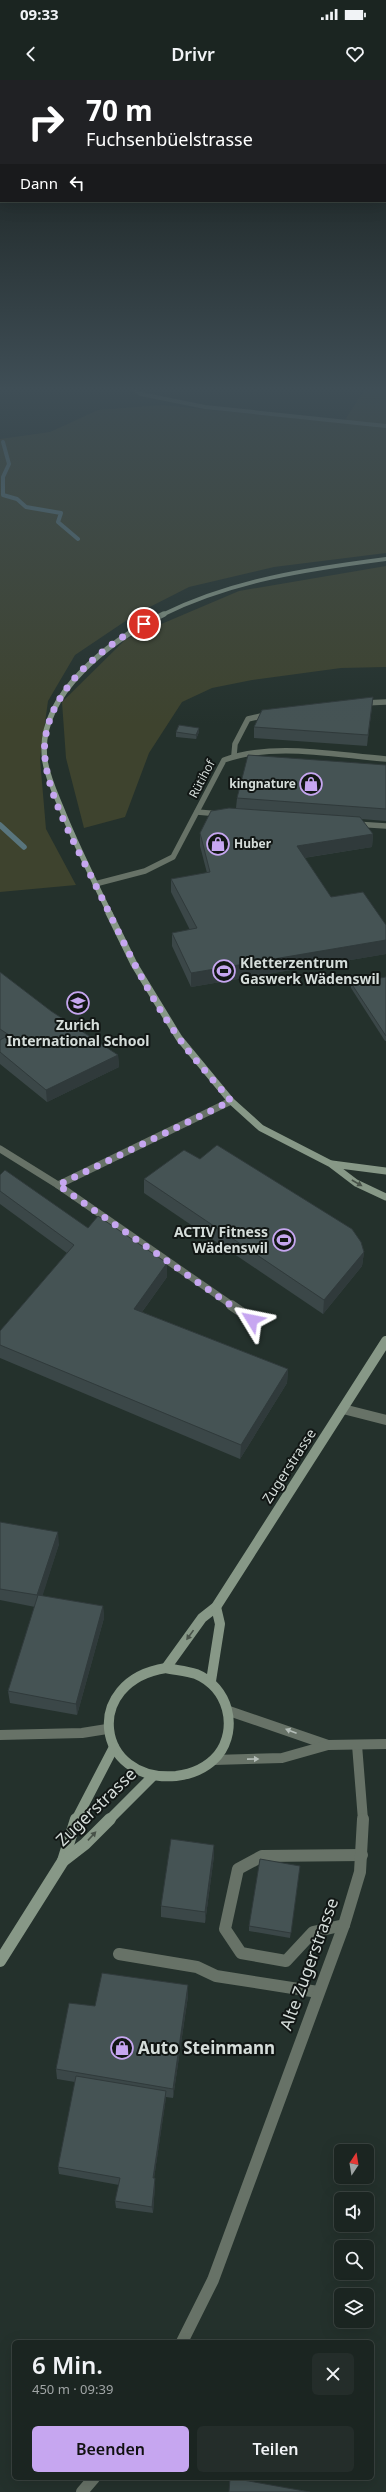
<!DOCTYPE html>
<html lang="de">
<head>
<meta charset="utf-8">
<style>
	:root { --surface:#1b2521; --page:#242d2a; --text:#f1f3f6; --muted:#a0a5a5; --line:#39423f; --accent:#c6a6f0 }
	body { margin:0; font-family:"Noto Sans",sans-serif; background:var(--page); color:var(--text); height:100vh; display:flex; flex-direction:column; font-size:15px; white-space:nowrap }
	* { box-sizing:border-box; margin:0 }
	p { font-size:13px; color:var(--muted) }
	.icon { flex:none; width:22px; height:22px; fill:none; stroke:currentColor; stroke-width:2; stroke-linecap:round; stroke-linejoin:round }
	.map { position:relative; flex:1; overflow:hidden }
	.sheet { position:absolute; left:12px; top:2260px; width:362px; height:140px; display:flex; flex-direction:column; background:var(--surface); border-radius:6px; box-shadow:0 4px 16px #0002,0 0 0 1px var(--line) }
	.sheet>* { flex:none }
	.guide { position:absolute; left:0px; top:0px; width:386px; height:122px; box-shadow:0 4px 16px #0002,0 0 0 1px var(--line); background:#202124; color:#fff; overflow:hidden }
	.needle { width:26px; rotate:12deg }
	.tools { position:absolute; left:334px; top:2064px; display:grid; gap:8px }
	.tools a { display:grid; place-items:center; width:40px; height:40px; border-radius:6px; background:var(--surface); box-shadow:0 4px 16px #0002,0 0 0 1px var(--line); font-size:20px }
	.pin { position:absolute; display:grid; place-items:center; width:34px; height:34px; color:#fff; margin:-17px; border:2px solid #fff; border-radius:50%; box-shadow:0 1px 4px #0007 }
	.me { position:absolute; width:44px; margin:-22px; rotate:305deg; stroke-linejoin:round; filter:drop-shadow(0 0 3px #0008) }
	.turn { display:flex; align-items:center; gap:14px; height:84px; padding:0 20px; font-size:18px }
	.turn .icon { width:52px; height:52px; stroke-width:2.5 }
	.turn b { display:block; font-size:28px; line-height:34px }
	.then { display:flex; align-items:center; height:38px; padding:0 20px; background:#0003; gap:8px; font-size:15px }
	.round { display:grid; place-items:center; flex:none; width:42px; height:42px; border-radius:6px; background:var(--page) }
	.summary { display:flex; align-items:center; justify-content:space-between; height:68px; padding:0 20px }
	h1 { font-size:24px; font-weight:600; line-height:30px }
	.primary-button { display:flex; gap:8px; margin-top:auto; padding:8px 20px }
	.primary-button a { flex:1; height:46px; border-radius:6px; background:var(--accent); color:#111; font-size:16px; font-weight:600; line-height:46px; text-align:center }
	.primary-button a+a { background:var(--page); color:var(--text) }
	.status { display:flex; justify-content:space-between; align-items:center; height:28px; padding:0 20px; background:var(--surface); direction:ltr }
	.status svg { height:11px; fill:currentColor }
	header { display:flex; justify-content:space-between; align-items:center; height:52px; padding:0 20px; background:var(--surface); font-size:18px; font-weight:600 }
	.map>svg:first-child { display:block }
</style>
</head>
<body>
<div class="status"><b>09:33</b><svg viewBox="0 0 49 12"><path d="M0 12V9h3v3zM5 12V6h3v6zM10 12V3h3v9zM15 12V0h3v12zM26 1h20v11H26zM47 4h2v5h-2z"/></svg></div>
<header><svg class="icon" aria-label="back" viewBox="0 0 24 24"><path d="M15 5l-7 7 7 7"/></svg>Drivr<svg class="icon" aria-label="heart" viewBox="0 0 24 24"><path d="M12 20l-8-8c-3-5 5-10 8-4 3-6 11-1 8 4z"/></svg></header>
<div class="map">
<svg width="386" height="2412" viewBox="0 0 386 2412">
	<rect width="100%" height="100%" fill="#24312c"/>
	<g fill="#3e432e">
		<polygon points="0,306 81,306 75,308 0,309"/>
		<polygon points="367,306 386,306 386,473 274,487 189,507 136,534 75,575 48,621 40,679 46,749 76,805 0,812 0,359 50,352 98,330 162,325 343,343"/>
		<polygon points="386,486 386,587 341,588 252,600 212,608 182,622 149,673 125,737 84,748 66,678 62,622 126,559 239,511"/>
	</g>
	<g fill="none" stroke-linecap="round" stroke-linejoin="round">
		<polyline stroke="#59757d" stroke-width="4" points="3,362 9,384 3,397 3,415 17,419 26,427 61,433 58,442 78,459"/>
		<polyline stroke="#59757d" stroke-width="5.5" points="0,745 24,767"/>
		<g stroke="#677267" stroke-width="5.5">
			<polyline points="363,623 386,622"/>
			<polyline points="234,675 235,664 248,639 270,634"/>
			<polyline points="197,732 220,734"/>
			<polyline points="355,744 386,746"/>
			<path d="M 95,804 L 145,791 L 173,777 L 224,680 C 274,662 334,675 386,679"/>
		</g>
		<g stroke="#677267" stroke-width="12">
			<polyline points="344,1845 313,1852 286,1881 241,1873 225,1849 238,1789 262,1776 362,1775"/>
			<polyline points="119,1874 197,1887 216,1896 318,1912"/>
		</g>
		<polyline stroke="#677267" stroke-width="4" points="129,306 141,314 205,327 386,346"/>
		<g stroke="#677267" stroke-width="7">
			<polyline points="0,1069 58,1105 231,1021"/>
			<polyline points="58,1105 233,1226"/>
		</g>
		<g stroke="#677267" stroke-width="10">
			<polyline points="231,1225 253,1240"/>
			<polyline points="343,1329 386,1340"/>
			<polyline points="229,1631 328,1665"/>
			<polyline points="0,1655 82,1653 107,1649"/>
			<polyline points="357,1665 363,1740"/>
			<polyline points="214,1680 282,1678 328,1665 386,1664"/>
		</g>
		<g stroke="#677267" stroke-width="12">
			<polyline points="182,2262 213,2200 344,1845 360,1792 363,1739"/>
			<polyline points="82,2412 94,2398"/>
		</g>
		<path stroke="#879887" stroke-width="4" d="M 162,535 C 232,500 309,489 386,479"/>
		<path stroke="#879887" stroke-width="5.5" d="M 110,834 C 94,801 78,769 64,735 C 57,717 48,700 45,681 C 35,614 113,559 164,534"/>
		<g stroke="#879887" stroke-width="7">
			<polyline points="109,833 134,884 179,958 231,1021 261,1048 331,1084 356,1103 386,1117"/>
			<polyline points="332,1084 386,1091"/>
		</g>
		<g stroke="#879887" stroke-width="10">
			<polyline points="166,1588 202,1538 216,1527 386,1261"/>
			<path d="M 166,1588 C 175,1590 187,1591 196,1594 C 228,1607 239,1648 218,1675 C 207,1688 193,1694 176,1696 C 95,1703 82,1601 166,1588 Z"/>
			<polyline points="211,1601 220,1544 216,1527"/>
			<polyline points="76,1740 114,1667"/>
			<polyline points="109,1740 153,1696"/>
		</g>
		<g stroke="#879887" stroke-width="12">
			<polyline points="63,1781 76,1739"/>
			<polyline points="0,1881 63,1781 85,1764 110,1739"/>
		</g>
	</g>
	<g fill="#3b4748">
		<polygon points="373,617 367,666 254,658 254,647"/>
		<polygon points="199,648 199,652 196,659 176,657 176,652"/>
		<polygon points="386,685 386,741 361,739 373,754 372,767 304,778 331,817 386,860 386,874 191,907 172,866 172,853 190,850 171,812 171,799 207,793 200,766 200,753 236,728 237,718"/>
		<polygon points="0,892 51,931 118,975 119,987 47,1022 0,984"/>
		<polygon points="386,897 386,961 385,961 351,908 351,903"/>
		<polygon points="200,1079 364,1172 362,1186 323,1234 144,1113 144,1099"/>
		<polygon points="0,1095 88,1148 167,1183 167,1197 142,1232 288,1289 287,1303 240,1379 0,1278 0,1251 67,1173 0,1124"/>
		<polygon points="0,1442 59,1464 42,1516 103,1526 104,1538 77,1635 10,1623 8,1611 35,1527 0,1520"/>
		<polygon points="214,1765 214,1776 205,1843 161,1837 161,1826"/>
		<polygon points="300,1786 290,1858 249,1851 249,1846"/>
		<polygon points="188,1916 173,2018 166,2017 154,2098 155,2105 153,2133 116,2128 115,2121 119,2105 59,2094 58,2087 75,2002 57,1999 56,1989 95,1926"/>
	</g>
	<g fill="#303a3b">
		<polygon points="373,617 372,627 367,666 368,655"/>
		<polygon points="199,648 199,652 196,659 196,655"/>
		<polygon points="373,754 372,767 296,779 297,766"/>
		<polygon points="386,860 386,874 191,907 191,893"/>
		<polygon points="118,975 119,987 47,1022 46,1010"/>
		<polygon points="364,1172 362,1186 323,1234 324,1220"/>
		<polygon points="167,1183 167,1197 134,1243 134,1229"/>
		<polygon points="288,1289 287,1303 240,1379 241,1365"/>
		<polygon points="58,1452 59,1464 39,1527 37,1515"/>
		<polygon points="103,1526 104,1538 77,1635 76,1624"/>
		<polygon points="214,1765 214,1776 205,1843 205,1832"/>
		<polygon points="188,1905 188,1916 173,2018 173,2009"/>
		<polygon points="166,2011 166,2018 153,2105 153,2098"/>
		<polygon points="155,2098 155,2105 153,2133 152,2127"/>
	</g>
	<g fill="#455354" stroke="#303a3b">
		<polygon points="373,617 368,655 254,647 262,630"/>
		<polygon points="179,645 199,648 196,655 176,652"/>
		<polygon points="248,675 386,685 386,729 237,718"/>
		<polygon points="229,728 360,737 373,754 297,766 331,817 363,812 386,845 386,860 191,893 172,853 197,848 171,799 210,792 200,753 211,731"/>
		<polygon points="0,892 51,931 118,975 46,1010 0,972 0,960 9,955 0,949"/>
		<polygon points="386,897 386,956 351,903"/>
		<polygon points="217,1065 352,1149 361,1162 364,1172 324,1220 144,1099 184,1070 200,1079"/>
		<polygon points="5,1090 88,1148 98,1136 167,1183 134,1229 288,1289 241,1365 0,1265 0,1251 74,1165 0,1111 0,1095"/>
		<polygon points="0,1442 58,1452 37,1515 0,1509"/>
		<polygon points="38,1515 103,1526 76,1624 8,1611"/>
		<polygon points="171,1759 214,1765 205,1832 161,1826"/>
		<polygon points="260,1779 300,1786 291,1853 249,1846"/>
		<polygon points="102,1893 188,1905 173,2009 56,1989 69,1923 95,1926"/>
		<polygon points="76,1996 166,2011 153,2098 155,2098 152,2127 115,2121 120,2098 58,2087"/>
		<polygon points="230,2398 232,2398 310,2412 229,2412"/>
	</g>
	<defs><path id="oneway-solid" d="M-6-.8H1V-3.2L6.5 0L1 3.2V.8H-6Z"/></defs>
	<g fill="#475148">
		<use href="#oneway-solid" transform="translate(357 1103) rotate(30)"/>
		<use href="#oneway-solid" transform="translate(190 1555) rotate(126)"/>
		<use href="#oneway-solid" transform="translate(92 1756) rotate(-47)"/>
	</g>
	<g fill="#b4bdb8">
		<use href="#oneway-solid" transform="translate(291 1651) rotate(-159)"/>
		<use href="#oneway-solid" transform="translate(253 1679) rotate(-1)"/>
	</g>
	<linearGradient id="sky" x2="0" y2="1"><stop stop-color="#141b18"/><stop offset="0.48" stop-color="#3f4e56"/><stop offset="1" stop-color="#3f4e56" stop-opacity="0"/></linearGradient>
	<rect width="386" height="644" fill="url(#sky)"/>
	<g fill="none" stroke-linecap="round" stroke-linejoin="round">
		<path stroke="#c6a6f0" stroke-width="7" stroke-dasharray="0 12.6" d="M 144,544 C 103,567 55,605 46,654 C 43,668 45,683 48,696 C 57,733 78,770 95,804 C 121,856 145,911 179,958 C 194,980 214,1000 231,1021 L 58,1105 L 252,1240"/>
	</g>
	<defs>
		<g id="shop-ring" transform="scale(1.15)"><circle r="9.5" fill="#121715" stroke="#c6a6f0" stroke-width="1.5"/><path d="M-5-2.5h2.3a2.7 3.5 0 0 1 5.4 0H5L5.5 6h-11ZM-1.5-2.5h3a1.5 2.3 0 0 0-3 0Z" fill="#c6a6f0"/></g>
		<g id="stadium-ring" transform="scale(1.15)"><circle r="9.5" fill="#121715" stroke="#c6a6f0" stroke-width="1.5"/><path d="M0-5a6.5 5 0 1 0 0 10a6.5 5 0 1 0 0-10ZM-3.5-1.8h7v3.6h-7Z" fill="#c6a6f0"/></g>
		<g id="school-ring" transform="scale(1.15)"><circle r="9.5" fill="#121715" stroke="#c6a6f0" stroke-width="1.5"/><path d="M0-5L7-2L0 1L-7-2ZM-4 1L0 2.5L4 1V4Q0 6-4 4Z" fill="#c6a6f0"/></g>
	</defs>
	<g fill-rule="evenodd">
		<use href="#shop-ring" x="311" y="704"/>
		<use href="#shop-ring" x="218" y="764"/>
		<use href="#stadium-ring" x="224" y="891"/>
		<use href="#school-ring" x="78" y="923"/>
		<use href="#stadium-ring" x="284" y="1160"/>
		<use href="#shop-ring" x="122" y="1968"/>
	</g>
	<g text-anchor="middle" stroke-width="4" stroke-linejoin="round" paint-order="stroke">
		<g font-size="12" fill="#d5ddda" stroke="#121715">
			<text transform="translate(202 699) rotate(-62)" y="4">Rütihof</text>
		</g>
		<g font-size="12" font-weight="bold" fill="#d5ddda" stroke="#121715" text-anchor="end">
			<text x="296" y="708">kingnature</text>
			<text x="234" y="768" text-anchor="start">Huber</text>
		</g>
		<g font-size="14" font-weight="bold" fill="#d5ddda" stroke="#121715" text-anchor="start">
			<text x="240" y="888">Kletterzentrum<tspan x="240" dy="16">Gaswerk Wädenswil</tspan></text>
			<text x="78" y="950" text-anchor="middle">Zurich<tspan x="78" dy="16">International School</tspan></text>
			<text x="268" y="1157" text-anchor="end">ACTIV Fitness<tspan x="268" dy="16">Wädenswil</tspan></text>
		</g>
		<g font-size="14" fill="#d5ddda" stroke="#121715">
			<text transform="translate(289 1386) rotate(-57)" y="5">Zugerstrasse</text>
		</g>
		<g font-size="17" fill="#d5ddda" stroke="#121715">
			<text transform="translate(96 1727) rotate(-44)" y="6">Zugerstrasse</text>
			<text transform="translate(309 1884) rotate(-70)" y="6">Alte Zugerstrasse</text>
		</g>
		<g font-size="17" font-weight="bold" fill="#d5ddda" stroke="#121715" text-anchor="start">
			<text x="138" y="1974">Auto Steinmann</text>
		</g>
	</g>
</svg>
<div class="tools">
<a><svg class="needle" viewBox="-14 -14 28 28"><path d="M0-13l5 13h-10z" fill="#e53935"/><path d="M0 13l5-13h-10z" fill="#a0a5a5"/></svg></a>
<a><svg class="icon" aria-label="sound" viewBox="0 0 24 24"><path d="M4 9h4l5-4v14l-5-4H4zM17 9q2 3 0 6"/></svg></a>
<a><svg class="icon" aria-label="search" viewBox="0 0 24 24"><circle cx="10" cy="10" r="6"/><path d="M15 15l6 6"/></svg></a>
<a><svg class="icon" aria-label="layers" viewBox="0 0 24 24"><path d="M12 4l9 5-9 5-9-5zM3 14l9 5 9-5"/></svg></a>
</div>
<div class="pin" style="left:144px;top:544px;background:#d93025"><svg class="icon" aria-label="arrive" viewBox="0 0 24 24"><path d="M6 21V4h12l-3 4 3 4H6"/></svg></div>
<svg class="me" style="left:252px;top:1240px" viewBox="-20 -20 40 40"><path d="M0-17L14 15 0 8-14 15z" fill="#c6a6f0" stroke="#fff" stroke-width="4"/></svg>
<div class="guide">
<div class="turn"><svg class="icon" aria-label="right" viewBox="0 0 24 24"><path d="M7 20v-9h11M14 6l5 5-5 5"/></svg><div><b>70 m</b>Fuchsenbüelstrasse</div></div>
<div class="then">Dann<svg class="icon" aria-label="left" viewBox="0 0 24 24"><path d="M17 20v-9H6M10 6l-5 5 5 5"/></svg></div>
</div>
<section class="sheet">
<div class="summary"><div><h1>6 Min.</h1><p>450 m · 09:39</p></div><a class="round"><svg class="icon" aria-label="close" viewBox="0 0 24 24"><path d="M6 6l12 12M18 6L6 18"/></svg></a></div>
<div class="primary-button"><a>Beenden</a><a>Teilen</a></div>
</section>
</div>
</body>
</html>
